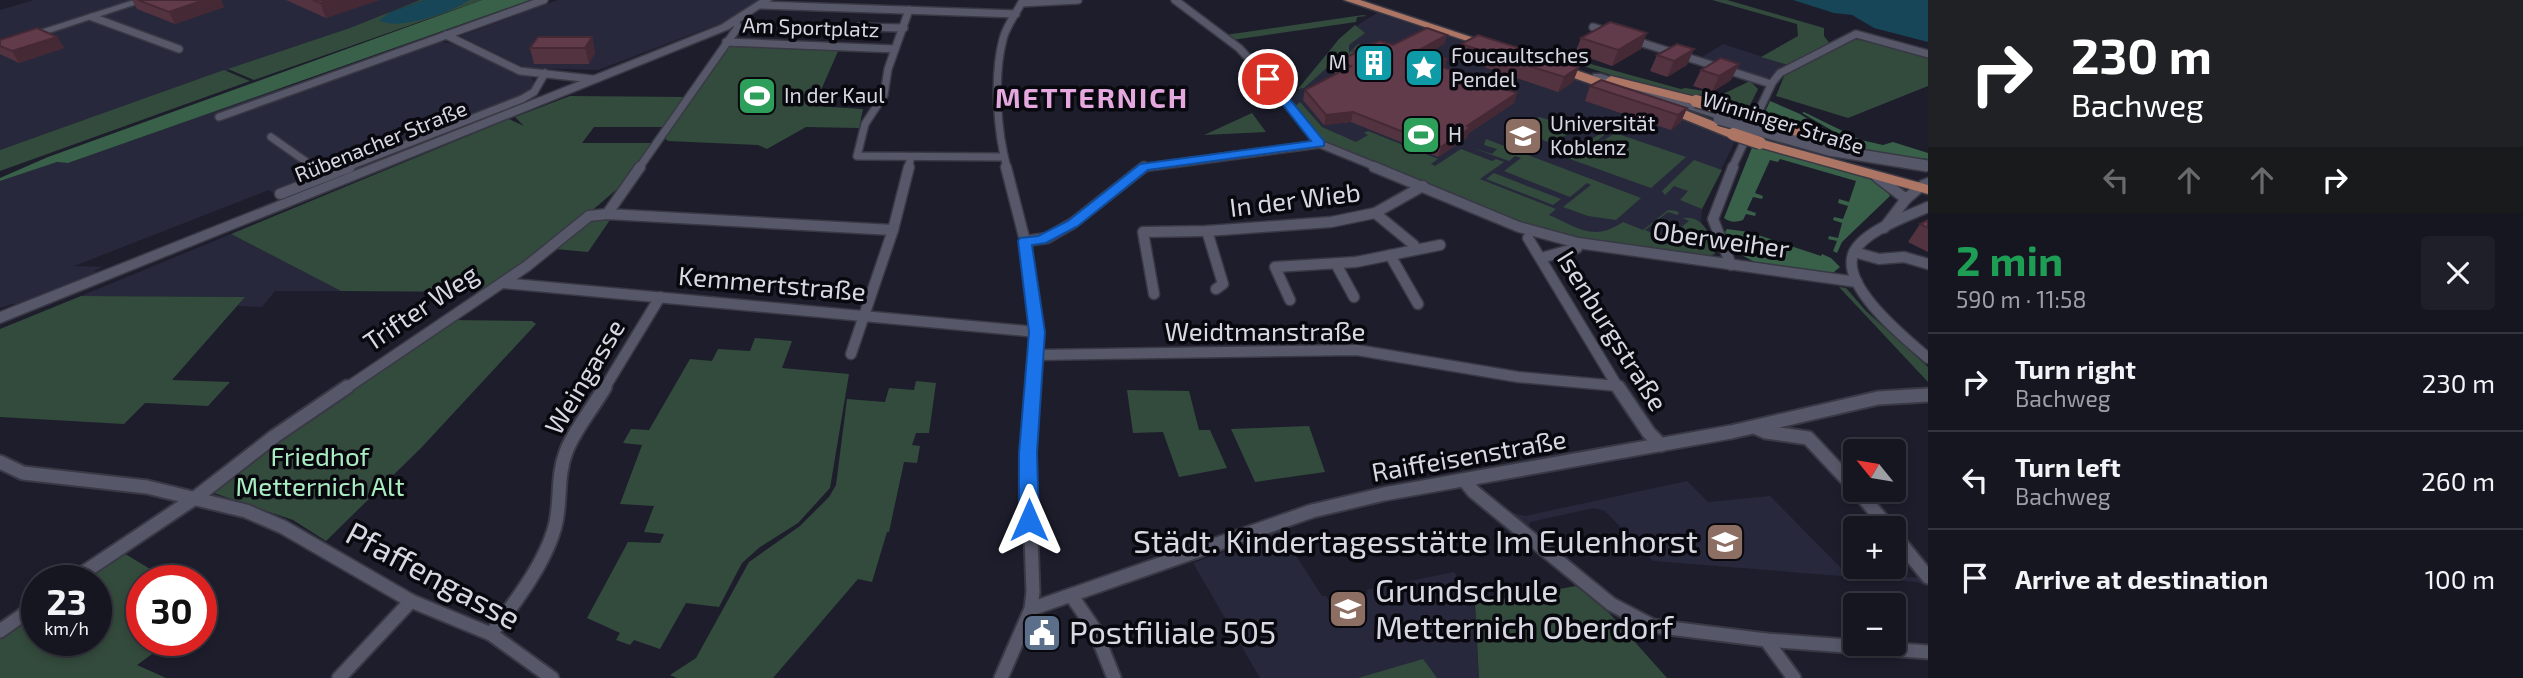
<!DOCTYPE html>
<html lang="en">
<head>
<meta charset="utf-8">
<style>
	:root { --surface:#161621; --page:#1f1f2a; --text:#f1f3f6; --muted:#9e9fa5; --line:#35353f }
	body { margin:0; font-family:"Exo 2",sans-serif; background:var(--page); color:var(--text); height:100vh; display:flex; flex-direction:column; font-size:26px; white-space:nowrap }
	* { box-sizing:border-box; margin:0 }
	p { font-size:23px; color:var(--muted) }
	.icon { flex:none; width:38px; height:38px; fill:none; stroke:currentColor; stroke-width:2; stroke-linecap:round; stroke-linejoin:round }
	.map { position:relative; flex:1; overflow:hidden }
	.sheet { display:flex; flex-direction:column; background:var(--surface); width:595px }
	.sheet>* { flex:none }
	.guide { background:#202124; color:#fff; overflow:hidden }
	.needle { width:46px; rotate:300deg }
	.fabs { position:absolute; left:1843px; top:439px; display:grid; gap:14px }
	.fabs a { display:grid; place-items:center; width:63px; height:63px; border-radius:7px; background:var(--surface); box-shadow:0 4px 10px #0003,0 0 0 2px var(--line); font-size:35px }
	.speed { position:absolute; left:21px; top:565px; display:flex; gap:14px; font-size:35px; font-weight:700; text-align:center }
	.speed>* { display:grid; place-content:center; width:91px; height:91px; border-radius:50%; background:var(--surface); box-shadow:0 4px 10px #0003,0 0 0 2px var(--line); line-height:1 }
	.speed small { font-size:18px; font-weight:400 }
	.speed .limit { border:10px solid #d22; background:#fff; color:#111 }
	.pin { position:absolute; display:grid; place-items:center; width:60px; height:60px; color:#fff; margin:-30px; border:4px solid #fff; border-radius:50%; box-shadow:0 2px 7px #0007 }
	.me { position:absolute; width:77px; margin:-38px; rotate:0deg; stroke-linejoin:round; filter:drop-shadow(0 0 5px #0008) }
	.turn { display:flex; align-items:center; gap:24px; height:147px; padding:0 28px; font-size:32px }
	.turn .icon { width:91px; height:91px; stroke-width:2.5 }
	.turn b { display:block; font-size:49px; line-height:60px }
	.lanes { display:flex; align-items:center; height:66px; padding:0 28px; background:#0003; justify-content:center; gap:35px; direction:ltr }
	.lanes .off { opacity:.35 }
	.round { display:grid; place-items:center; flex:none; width:74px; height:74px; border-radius:7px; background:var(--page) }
	.summary { display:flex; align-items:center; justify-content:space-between; height:119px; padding:0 28px }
	h1 { font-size:42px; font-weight:700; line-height:52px; color:#1e9e55 }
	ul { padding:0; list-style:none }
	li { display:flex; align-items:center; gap:21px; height:98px; padding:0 28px; border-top:2px solid var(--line) }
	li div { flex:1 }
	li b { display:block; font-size:26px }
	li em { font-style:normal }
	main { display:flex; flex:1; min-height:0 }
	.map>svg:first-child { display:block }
</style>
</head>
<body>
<main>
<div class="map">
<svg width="1928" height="678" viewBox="0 0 1928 678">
	<rect width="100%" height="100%" fill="#1d1d2c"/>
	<g fill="#27283b">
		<polygon points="34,0 420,0 351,28 0,150 0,10"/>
		<polygon points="558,0 761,0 724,22 598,70 526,68 460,36"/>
		<polygon points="1377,13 1632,97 1736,139 1702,209 1701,221 1715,254 1708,256 1586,240 1323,142 1290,100 1333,49 1359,24"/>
		<polygon points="437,41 458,45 510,71 530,75 534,82 530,90 519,97 273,193 269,190 74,266 103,267 93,271 100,272 19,305 12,304 0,308 0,181 57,162 68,163 262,94 300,83 327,81"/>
		<polygon points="1723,44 1788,65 1765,80 1699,59"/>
		<polygon points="231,234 341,291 275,291 262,307 238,306 244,297 81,296"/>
		<polygon points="1687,481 1708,502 1770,496 1845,572 1921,578 1928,587 1917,582 1653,561 1605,511 1594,508 1530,522 1529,528 1510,512 1525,516"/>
		<polygon points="1280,531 1322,596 1326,596 1330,602 1368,593 1366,590 1454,572 1474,597 1479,678 1260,678 1193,563"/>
	</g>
	<g fill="#334b3c">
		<polygon points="420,0 425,0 391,12 380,20 469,0 482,0 254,80 228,69 350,28"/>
		<polygon points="1712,0 1727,0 1824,28 1824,36 1831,45 1788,65 1761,57 1798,36 1797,24"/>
		<polygon points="1363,15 1367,16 1357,17 1356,22 1232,40 1225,35"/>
		<polygon points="1355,25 1365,33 1349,45 1349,53 1358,44 1376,50 1338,71 1336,76 1330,65 1304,88 1298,89 1339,39"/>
		<polygon points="1855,39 1928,56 1928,86 1848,118 1776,96 1785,74"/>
		<polygon points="727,45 839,49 814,106 863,109 859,128 806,127 767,149 758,145 668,141 665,138"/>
		<polygon points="1558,55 1681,89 1685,88 1723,94 1750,81 1758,89 1748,109 1633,82 1555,57"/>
		<polygon points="224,70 250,81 0,171 0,150"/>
		<polygon points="570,96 686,97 665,127 594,127 582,143 654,143 639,165 616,190 555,242 484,292 341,291 231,234 509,119 524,126 515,117"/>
		<path d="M 1300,102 L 1322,127 L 1356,142 L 1368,135 L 1364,133 L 1368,131 L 1438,159 L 1431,164 L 1435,166 L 1461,149 L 1492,161 L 1496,159 L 1504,162 L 1480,179 L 1556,209 L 1549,215 C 1576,226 1592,243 1623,222 L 1643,230 L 1668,210 L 1677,211 L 1679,213 L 1677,215 L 1668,212 L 1645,230 L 1666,239 L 1689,221 L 1683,218 C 1705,216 1711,236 1715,254 L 1708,256 L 1586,240 L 1557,235 L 1519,223 L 1323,142 L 1294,107 Z"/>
		<polygon points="1252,113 1266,132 1204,135"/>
		<path d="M 1539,117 C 1548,119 1564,125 1575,129 L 1553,144 L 1527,134 L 1523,137 L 1516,134 Z"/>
		<path d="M 1607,129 L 1610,130 L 1598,140 L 1603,141 L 1615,133 L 1686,157 L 1651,188 L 1567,158 L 1571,154 L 1567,153 C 1581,142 1594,140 1607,129 Z"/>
		<polygon points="1486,139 1641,198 1616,220 1588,216 1563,207 1591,185 1587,183 1570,197 1504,171 1521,158 1515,156 1509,161 1470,147 1492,154 1497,149 1484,145"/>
		<polygon points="1694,160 1722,170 1702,209 1680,200 1688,191 1674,186 1665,195 1662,191"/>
		<polygon points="1494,173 1561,199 1553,205 1486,179"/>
		<polygon points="593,216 612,217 588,252 555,249"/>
		<polygon points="1839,287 1846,288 1866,311 1928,367 1928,382"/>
		<polygon points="81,296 245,297 172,380 230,382 208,406 145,403 124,424 0,417 0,329"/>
		<polygon points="453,320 532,321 536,324 421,448 326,541 293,520 214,493 257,454"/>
		<polygon points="755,338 792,341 782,368 849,374 830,488 798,523 760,547 742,563 719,607 686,603 660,649 634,640 630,645 616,640 620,633 587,618 628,542 660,543 664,534 644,532 654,506 620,504 642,445 623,443 631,429 649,430 690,359 712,361 718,349 750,351"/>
		<polygon points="916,381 936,383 929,433 916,433 912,445 920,446 917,463 904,462 889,532 887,532 872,582 858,579 773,678 677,678 670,675 696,658 749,562 800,526 829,497 836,485 847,399 885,402 889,388 914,390"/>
		<polygon points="1127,390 1189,391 1199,430 1210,430 1227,468 1179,477 1163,432 1133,433"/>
		<polygon points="1309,426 1325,472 1255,482 1231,429"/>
		<polygon points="122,552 170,581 142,581 142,640 170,641 137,665 166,678 0,678 0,636 5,637 37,614 37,640 96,640 96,581 82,581"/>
		<polygon points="1576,586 1609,613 1667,678 1479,678 1475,604"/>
		<polygon points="1423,659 1437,678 1358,678"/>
	</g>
	<g fill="#396048">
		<polygon points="482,0 530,0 68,163 57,162 0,181 0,178 48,157"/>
		<polygon points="1770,101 1800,114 1846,144 1764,114"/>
		<polygon points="1804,112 1861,140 1883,145 1893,142 1928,153 1928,159 1869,152 1802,113"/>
		<path d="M 1753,145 L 1872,179 L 1883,186 L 1890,196 L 1842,242 L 1837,253 L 1833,251 L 1837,241 L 1828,239 L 1829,236 L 1838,238 L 1842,223 L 1833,220 L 1834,217 L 1843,219 L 1848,206 L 1838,203 L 1839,199 L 1849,202 L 1856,181 L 1780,159 L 1778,162 L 1770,160 L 1755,193 L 1763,196 L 1762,199 L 1753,197 L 1747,210 L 1756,213 L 1755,216 L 1746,214 L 1743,220 C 1736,222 1731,223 1724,218 Z"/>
		<path d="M 1727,229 L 1749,232 L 1821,256 L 1822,254 L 1831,258 L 1840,267 L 1834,272 L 1823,272 L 1755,262 C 1741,256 1729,247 1725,232 Z"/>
	</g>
	<g fill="#164658">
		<path d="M 425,0 L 469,0 C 452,12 397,32 379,20 L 391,12 Z"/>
		<polygon points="1793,0 1928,0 1928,42 1874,28 1852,15 1834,13"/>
	</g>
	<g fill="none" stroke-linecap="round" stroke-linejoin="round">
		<g stroke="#393945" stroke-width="10">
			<g id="street-far2">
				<polyline points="1175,0 1239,48 1278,90 1320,144 1379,168"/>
				<polyline points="1022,3 1078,0"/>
				<polyline points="761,5 1016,14"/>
				<polyline points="909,10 888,69 884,95 865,124 857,156 1003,157"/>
				<polyline points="92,17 179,49"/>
				<polyline points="858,27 904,28"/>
				<polyline points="1593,27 1611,33"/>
				<polyline points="446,35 520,71 592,79"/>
				<polyline points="1630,39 1771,84"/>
				<polyline points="726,42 895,49"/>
				<polyline points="219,117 544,0"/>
				<polyline points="271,137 315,168"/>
				<polyline points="345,168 522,99 534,92 545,73"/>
				<polyline points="639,168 738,27 736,22"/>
				<polyline points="908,168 911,157"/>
				<path d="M 1007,168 C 997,131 993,77 1003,39 C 1006,26 1017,12 1023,0"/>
				<polyline points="1142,168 1320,144"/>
				<polyline points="1732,168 1772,83 1780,73 1856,34 1928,54"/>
			</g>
		</g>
		<g stroke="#393945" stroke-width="13">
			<g id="street-far1">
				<polyline points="313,167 326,176"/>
				<polyline points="1006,167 1025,241 1037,332 1033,389"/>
				<polyline points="1374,167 1519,227 1578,243 1857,282"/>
				<polyline points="1877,177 1906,199"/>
				<polyline points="280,194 350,167"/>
				<path d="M 1928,207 C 1908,216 1864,231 1854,252 C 1838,285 1906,339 1928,358"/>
				<polyline points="1375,213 1414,245"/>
				<polyline points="607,214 640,167"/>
				<polyline points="1884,228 1906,199 1920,187"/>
				<polyline points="1207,231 1223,284 1216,289"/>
				<polyline points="1528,238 1619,389"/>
				<polyline points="1025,241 1047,238 1073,223 1144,167"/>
				<polyline points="1854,252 1879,259 1904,257 1928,264"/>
				<polyline points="1390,255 1418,304"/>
				<polyline points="1541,258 1577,248 1578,243"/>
				<polyline points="1336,264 1354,297"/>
				<polyline points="1731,265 1713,219 1733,167"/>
				<polyline points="503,283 1037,332"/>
				<polyline points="1154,294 1143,232 1207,231 1331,222 1375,213 1423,186"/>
				<polyline points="1290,300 1275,267 1356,262 1440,245"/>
				<polyline points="851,354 893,230 909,167"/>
				<polyline points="1036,355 1357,350 1518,377 1618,386"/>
				<polyline points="345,389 527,266 589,216 607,214 893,230"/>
				<polyline points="604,389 660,297"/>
			</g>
		</g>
		<g stroke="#393945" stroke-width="17">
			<g id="street">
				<polyline points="1618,387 1649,433 1661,445"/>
				<polyline points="1755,427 1766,432 1808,438 1855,488"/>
				<polyline points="0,462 23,473 147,487 246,511 283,527 411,601 491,634 552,678"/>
				<polyline points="1464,480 1474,492 1611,604 1653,626 1766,640 1928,652"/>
				<polyline points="1857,490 1889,528"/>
				<polyline points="1894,535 1928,577"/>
				<polyline points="71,581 195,498 275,436 347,387"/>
				<polyline points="1071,595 1095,630 1114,678"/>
				<polyline points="1031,609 1312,511 1384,494 1731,432 1878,398 1928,395"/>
				<polyline points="0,631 37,605"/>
				<path d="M 491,634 C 514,604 548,560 556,522 C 561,499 557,475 566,452 C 574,430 593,408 605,387"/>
				<polyline points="1766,640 1794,678"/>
				<polyline points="339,678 411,601"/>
				<polyline points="1001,678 1031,609 1033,592 1028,453 1033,387"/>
			</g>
		</g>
		<g stroke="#393945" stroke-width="3">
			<g id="secondary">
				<polygon points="134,0 149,0 0,49 0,43"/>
				<polygon points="760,0 772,0 729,29 0,323 0,312 721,25"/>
				<polygon points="1593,74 1601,74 1729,117 1723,121 1719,119 1593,78"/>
				<polygon points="1928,178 1928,187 1920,187 1920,181"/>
			</g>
		</g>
		<g stroke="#393945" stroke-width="3">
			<g id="primary">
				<polygon points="1344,0 1360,0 1498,46 1488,48"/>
				<polygon points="1555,63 1605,80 1611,76 1700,98 1702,101 1696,105 1625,87 1627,90 1625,93 1617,93 1551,70 1549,67"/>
				<polygon points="1664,102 1738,131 1740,134 1733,138 1728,137 1659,109 1658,106"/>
				<polygon points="1798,126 1864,152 1866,155 1864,158 1854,158 1793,133 1793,127"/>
				<polygon points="1760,139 1928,185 1928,194 1755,146 1755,140"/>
			</g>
		</g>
		<use href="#street-far2" stroke="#565768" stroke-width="7"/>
		<use href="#street-far1" stroke="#565768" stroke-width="10"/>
		<use href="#street" stroke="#565768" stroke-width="13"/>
		<use href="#secondary" fill="#565768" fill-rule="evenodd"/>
		<use href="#primary" fill="#ad7564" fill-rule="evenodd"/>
		<g stroke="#393945" stroke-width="14" stroke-linecap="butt">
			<polyline id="secondary-bridge" points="1719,119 1829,150 1928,166"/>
		</g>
		<g stroke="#393945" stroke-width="15" stroke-linecap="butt">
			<g id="primary-bridge">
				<polyline points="1696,101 1798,130"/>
				<polyline points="1733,134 1760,143"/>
			</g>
		</g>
		<use href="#secondary-bridge" stroke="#565768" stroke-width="11"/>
		<use href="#primary-bridge" stroke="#ad7564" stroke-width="12"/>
	</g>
	<g fill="#543340">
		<polygon points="132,0 221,0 224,7 175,24 137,9"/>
		<polygon points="286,0 379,0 326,18"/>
		<polygon points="1447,35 1444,44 1428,53 1445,68 1517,93 1514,103 1469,133 1467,138 1438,157 1351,122 1324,125 1303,100 1305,90 1340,72 1337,71 1339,61 1354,54 1354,51 1393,45"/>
		<polygon points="1478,35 1573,82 1558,92 1457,58 1461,44"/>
		<polygon points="57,37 64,48 19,63 0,54 0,40"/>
		<polygon points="592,37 595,53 589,64 534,64 530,48"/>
		<polygon points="1581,38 1641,49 1612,66 1575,53"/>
		<polygon points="1657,55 1687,65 1667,77 1650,71"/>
		<polygon points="1739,64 1731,80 1712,92 1693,86 1701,70"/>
		<polygon points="1590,86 1687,108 1681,122 1671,130 1585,101"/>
		<polygon points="1928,220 1928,252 1908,242 1920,224"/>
	</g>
	<g fill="#452934">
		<polygon points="204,0 221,0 224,7 175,24 169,12"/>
		<polygon points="330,0 379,0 326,18 320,3"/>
		<polygon points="1647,33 1641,49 1612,66 1618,50"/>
		<polygon points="1447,35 1444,44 1417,59 1419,50"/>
		<polygon points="57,37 64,48 19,63 12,51"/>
		<polygon points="592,37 595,53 589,64 585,48"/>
		<polygon points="1694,49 1687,65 1667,77 1674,61"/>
		<polygon points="1447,59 1445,69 1437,65"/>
		<polygon points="1739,64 1731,80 1712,92 1719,76"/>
		<polygon points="1579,67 1573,82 1558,92 1564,77"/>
		<polygon points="1517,93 1514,103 1469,133 1467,138 1438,157 1441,147 1467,126"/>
		<polygon points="1687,108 1681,122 1671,130 1678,115"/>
		<polygon points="1353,112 1351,122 1324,125 1326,115"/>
	</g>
	<g fill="#623b4a" stroke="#452934" stroke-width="2">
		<polygon points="138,0 204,0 169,12"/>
		<polygon points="313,0 330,0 320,3"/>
		<polygon points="1610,22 1647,33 1618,50 1581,38"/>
		<polygon points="37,28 57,37 12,51 0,46 0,40"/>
		<polygon points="1427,28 1447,35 1419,50 1447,59 1437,65 1517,93 1467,126 1470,128 1441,147 1353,112 1326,115 1305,90 1351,66 1339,61 1357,52 1354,51 1380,41 1393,45"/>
		<polygon points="1478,35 1579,67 1564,77 1461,44"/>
		<polygon points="538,37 592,37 585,48 530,48"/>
		<polygon points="1677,44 1694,49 1674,61 1657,55"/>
		<polygon points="1721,58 1739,64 1719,76 1701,70"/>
		<polygon points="1601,80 1687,108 1678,115 1590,86"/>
		<polygon points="1928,220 1928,228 1920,224"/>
	</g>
	<polygon fill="#1a73e8" stroke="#114b97" stroke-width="2" points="1264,76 1271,76 1324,141 1324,146 1148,170 1078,226 1046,243 1032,245 1045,332 1037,453 1039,520 1036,526 1029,528 1022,526 1019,520 1019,453 1029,332 1018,241 1020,238 1038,236 1068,221 1140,164 1311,141 1264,81"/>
	<defs>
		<g id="building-square" transform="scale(2.0125)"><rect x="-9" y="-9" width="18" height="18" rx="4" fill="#0f9aa8" stroke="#08080e"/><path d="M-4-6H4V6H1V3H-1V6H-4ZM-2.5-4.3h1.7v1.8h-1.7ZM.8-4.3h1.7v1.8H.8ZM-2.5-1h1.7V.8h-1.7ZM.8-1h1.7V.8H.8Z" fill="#fff"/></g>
		<g id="sight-square" transform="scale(2.0125)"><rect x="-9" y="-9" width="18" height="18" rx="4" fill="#0f9aa8" stroke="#08080e"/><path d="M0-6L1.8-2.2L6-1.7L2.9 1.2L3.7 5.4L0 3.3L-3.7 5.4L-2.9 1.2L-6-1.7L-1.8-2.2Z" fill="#fff"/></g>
		<g id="stadium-square" transform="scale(2.0125)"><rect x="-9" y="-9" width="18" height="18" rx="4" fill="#2e9e5b" stroke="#08080e"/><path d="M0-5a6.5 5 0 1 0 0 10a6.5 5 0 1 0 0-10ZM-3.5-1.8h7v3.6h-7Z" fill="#fff"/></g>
		<g id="university-square" transform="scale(2.0125)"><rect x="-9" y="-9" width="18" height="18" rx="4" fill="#8d6e63" stroke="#08080e"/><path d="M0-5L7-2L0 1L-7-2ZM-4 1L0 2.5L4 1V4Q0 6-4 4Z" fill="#fff"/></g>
		<g id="school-square" transform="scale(2.0125)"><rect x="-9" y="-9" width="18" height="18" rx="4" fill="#8d6e63" stroke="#08080e"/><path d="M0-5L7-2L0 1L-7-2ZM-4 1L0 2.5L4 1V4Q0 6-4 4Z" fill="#fff"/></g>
		<g id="civic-square" transform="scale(2.0125)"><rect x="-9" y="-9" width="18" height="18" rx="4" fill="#5c6f8a" stroke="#08080e"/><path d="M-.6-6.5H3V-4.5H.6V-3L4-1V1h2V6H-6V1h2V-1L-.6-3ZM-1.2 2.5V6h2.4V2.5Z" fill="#fff"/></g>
	</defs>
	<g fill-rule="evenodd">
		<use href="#building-square" x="1374" y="63"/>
		<use href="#sight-square" x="1424" y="68"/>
		<use href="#stadium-square" x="757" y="96"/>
		<use href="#stadium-square" x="1421" y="135"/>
		<use href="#university-square" x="1523" y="136"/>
		<use href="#school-square" x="1725" y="542"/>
		<use href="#school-square" x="1348" y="609"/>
		<use href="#civic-square" x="1042" y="633"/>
	</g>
	<g text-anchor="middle" stroke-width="7" stroke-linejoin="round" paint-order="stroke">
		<g font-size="21" fill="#d7d8e2" stroke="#08080e">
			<text transform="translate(811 28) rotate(2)" y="7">Am Sportplatz</text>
			<text transform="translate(1783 123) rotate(17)" y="7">Winninger Straße</text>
			<text transform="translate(381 142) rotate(-22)" y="7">Rübenacher Straße</text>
		</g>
		<g font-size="21" fill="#d7d8e2" stroke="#08080e" text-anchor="start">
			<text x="1451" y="63">Foucaultsches<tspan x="1451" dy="24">Pendel</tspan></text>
			<text x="1347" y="70" text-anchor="end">M</text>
			<text x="784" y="103">In der Kaul</text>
			<text x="1550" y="131">Universität<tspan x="1550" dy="24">Koblenz</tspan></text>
			<text x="1448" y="142">H</text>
		</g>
		<g font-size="26" fill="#d7d8e2" stroke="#08080e">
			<text transform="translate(1295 200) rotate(-7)" y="9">In der Wieb</text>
			<text transform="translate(1721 240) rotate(8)" y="9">Oberweiher</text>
			<text transform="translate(772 284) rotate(5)" y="9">Kemmertstraße</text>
			<text transform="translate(421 308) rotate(-34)" y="9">Trifter Weg</text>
			<text transform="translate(1612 331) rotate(58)" y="9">Isenburgstraße</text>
			<text x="1265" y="341">Weidtmanstraße</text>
			<text transform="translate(585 377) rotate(-59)" y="9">Weingasse</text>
			<text transform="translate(1469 456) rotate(-10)" y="9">Raiffeisenstraße</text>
		</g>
		<g font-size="26" fill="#aaecc1" stroke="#08080e">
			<text x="320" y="466">Friedhof<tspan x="320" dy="30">Metternich Alt</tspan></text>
		</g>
		<g font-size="28" font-weight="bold" letter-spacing="2" fill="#e4a8de" stroke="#08080e">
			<text x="1092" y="108">METTERNICH</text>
		</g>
		<g font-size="32" fill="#d7d8e2" stroke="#08080e" text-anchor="start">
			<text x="1698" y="553" text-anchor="end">Städt. Kindertagesstätte Im Eulenhorst</text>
			<text x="1375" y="602">Grundschule<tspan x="1375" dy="37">Metternich Oberdorf</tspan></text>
			<text x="1069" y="644">Postfiliale 505</text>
		</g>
		<g font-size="32" fill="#d7d8e2" stroke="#08080e">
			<text transform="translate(433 576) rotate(28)" y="11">Pfaffengasse</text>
		</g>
	</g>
</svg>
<div class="fabs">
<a><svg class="needle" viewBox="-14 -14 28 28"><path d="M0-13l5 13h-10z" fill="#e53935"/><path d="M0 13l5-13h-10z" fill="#9e9fa5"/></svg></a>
<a>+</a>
<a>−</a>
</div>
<div class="speed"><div>23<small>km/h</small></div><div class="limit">30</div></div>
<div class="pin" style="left:1268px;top:79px;background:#d93025"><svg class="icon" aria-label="arrive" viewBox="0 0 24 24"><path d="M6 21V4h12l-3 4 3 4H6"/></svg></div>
<svg class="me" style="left:1029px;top:520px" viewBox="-20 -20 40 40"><path d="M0-17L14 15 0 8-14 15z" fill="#1a73e8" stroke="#fff" stroke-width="4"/></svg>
</div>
<section class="sheet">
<div class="guide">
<div class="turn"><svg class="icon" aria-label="right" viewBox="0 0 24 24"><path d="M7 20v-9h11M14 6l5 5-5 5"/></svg><div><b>230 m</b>Bachweg</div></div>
<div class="lanes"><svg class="icon off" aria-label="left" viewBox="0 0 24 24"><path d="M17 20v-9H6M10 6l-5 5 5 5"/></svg><svg class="icon off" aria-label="ahead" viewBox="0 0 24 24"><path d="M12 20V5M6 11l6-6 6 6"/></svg><svg class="icon off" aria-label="ahead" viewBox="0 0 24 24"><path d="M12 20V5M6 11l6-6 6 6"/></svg><svg class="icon" aria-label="right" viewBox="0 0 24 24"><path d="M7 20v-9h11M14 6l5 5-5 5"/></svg></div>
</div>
<div class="summary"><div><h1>2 min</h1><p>590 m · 11:58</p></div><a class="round"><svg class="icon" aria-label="close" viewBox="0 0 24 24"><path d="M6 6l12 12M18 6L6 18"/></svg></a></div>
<ul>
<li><svg class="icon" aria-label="right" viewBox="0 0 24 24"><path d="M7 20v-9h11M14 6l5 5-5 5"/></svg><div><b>Turn right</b><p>Bachweg</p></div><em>230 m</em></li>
<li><svg class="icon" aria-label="left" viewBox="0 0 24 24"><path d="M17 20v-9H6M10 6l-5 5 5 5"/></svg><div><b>Turn left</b><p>Bachweg</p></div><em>260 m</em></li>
<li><svg class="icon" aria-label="arrive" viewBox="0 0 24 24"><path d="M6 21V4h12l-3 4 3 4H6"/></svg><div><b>Arrive at destination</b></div><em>100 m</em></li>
</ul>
</section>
</main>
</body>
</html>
